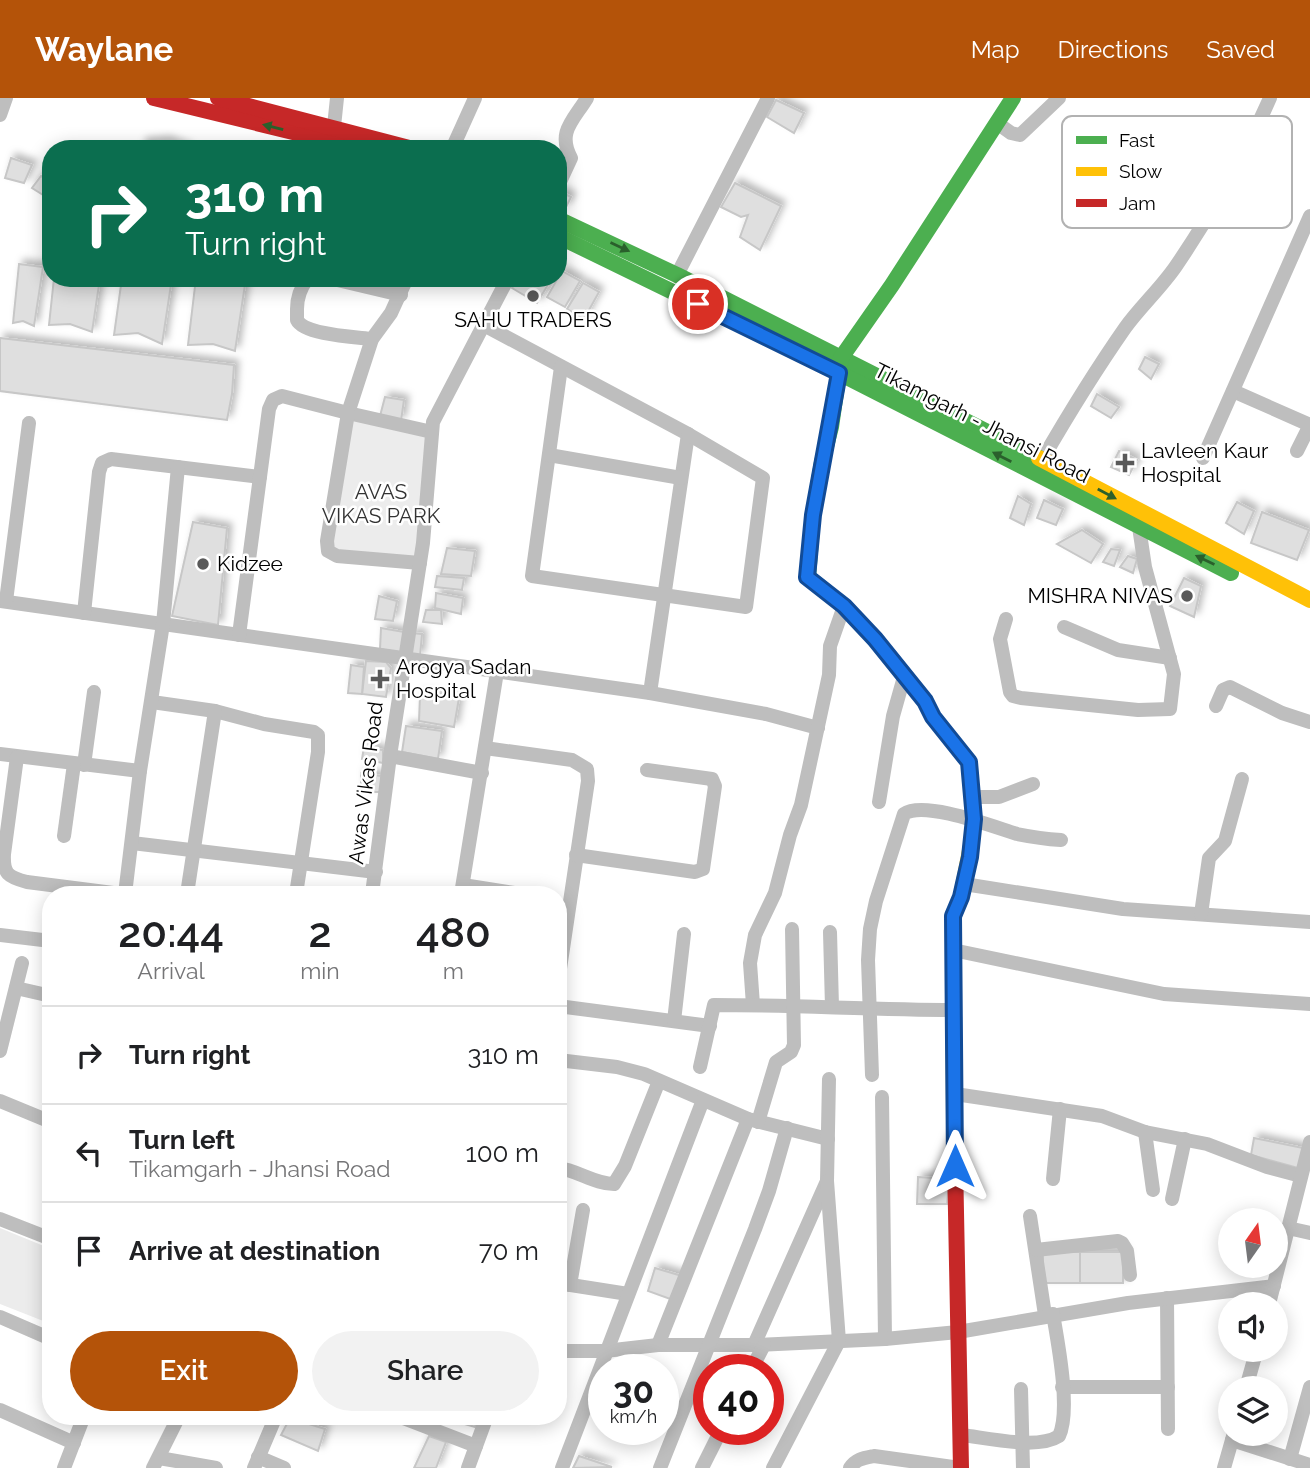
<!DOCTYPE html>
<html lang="en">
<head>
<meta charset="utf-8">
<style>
	:root { --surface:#fff; --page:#f2f2f2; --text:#202124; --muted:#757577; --line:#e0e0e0; --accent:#b45309 }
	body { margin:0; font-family:Raleway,sans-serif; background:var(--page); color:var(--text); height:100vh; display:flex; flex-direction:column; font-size:26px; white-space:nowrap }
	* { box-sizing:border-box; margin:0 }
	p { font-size:23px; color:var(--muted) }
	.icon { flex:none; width:38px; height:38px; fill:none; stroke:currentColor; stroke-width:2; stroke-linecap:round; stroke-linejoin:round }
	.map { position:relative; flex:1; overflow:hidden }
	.sheet { position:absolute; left:42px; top:788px; width:525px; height:539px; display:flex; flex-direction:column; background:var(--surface); border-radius:28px; box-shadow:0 4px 18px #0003 }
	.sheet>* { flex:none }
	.banner { position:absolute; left:42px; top:42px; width:525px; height:147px; border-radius:28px; box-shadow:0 4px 18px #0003; background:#0b6e4f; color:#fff; overflow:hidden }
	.needle { width:46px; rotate:14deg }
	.controls { position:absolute; left:1218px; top:1110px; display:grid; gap:14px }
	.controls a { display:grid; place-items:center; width:70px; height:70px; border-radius:50%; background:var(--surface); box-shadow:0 4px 18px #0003; font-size:35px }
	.speed { position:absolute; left:588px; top:1256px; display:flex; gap:14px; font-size:35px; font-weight:700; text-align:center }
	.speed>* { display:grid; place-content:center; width:91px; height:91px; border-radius:50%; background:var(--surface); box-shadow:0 4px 18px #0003; line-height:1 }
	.speed small { font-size:18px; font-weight:400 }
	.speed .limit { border:10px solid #d22; background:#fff; color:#111 }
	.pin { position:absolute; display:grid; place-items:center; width:60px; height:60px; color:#fff; margin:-30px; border:4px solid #fff; border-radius:50%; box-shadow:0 2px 7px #0007 }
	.me { position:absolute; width:77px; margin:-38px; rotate:0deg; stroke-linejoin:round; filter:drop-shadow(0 0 5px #0008) }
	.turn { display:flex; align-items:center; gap:24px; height:147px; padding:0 28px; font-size:32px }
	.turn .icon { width:91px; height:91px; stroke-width:2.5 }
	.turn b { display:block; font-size:49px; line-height:60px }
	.eta { display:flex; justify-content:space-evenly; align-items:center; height:119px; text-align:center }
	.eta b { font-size:42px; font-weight:600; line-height:49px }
	.button { display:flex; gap:14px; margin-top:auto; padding:14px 28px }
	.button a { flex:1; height:80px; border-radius:42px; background:var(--accent); color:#fff; font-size:28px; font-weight:600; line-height:80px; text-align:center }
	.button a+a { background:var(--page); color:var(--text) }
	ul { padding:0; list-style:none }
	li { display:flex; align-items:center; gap:21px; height:98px; padding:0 28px; border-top:2px solid var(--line) }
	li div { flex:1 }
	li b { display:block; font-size:26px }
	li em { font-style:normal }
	header { display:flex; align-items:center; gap:42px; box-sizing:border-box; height:98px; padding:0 35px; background:var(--accent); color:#fff }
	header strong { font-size:33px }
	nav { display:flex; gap:38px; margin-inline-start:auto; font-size:24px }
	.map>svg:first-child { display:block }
</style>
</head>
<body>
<header>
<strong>Waylane</strong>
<nav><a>Map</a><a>Directions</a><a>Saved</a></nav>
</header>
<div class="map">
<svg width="1310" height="1370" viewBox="0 0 1310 1370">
	<defs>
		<filter id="shadow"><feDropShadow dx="4.5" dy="-4.5" stdDeviation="3.5" flood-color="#0004"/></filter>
	</defs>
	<rect width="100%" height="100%" fill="#fff"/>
	<g fill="#ececec">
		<polygon points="350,320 428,336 419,459 332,456"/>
		<polygon points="0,1130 51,1151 51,1226 0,1206"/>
	</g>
	<g fill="#dfdfdf" stroke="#c7c7c7" stroke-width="2" filter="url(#shadow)">
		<polygon points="776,2 804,15 794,35 767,19"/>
		<polygon points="166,43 189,51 141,51 142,45"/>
		<polygon points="11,60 32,67 24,85 5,80"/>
		<polygon points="41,78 51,83 51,102 32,90"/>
		<polygon points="735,85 781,108 760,152 740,139 748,117 741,119 721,109"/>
		<polygon points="559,93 571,99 566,109 558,106"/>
		<polygon points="19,166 43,169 34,228 23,223 13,225"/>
		<polygon points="562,173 580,183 565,209 547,199"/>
		<polygon points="54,180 100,180 92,234 70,226 49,227"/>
		<polygon points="122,180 172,180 162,246 138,235 114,237"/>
		<polygon points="196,180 246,180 235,253 213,246 188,247"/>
		<polygon points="518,180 552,180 537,205 512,190"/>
		<polygon points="583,185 599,194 584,221 567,211"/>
		<polygon points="0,240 234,267 232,296 227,322 0,293"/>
		<polygon points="1145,259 1159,266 1151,281 1139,271"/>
		<polygon points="1097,296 1119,309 1111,320 1091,308"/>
		<polygon points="385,299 404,302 401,323 380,318"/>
		<polygon points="1119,353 1137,362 1129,377 1111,369"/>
		<polygon points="1018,398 1031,406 1024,427 1010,420"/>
		<polygon points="1044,402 1063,411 1056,427 1037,420"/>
		<polygon points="1237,404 1254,413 1244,436 1226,425"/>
		<polygon points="1262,414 1309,432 1297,462 1251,445"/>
		<polygon points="193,424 227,430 218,527 172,518"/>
		<polygon points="1082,432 1103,446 1091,465 1057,446"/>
		<polygon points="447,450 475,453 471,478 441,476"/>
		<polygon points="1111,451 1120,452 1114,468 1103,464"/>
		<polygon points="1128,458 1137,461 1133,475 1120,469"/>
		<polygon points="437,478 464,480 462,492 435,489"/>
		<polygon points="1184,480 1201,488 1194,519 1170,508"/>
		<polygon points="436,495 463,500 461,516 435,510"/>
		<polygon points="379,498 397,503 393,523 375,521"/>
		<polygon points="426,512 441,512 442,526 423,524"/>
		<polygon points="381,530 404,534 402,555 380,551"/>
		<polygon points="411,535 422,536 420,558 409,557"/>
		<polygon points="366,563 386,564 391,570 386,599 362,596"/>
		<polygon points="351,567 364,569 362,596 348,595"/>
		<polygon points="420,597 459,600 454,629 419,623"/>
		<polygon points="406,628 442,633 438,661 402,654"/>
		<polygon points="364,649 383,652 383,665 362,661"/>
		<polygon points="361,675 381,678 381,694 361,694"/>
		<polygon points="1254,1040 1303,1050 1298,1070 1251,1057"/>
		<polygon points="918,1079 949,1081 947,1106 917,1106"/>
		<rect x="1043" y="1154" width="37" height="31"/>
		<rect x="1080" y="1154" width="43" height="31"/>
		<polygon points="655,1170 682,1178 673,1202 648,1193"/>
		<polygon points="452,1318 478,1318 475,1329 451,1322"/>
		<polygon points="290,1320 325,1331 318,1353 281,1337"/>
		<polygon points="429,1338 446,1344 436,1370 414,1370"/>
		<polygon points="579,1358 612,1369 573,1370"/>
	</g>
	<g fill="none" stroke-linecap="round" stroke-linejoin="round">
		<g stroke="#bebebe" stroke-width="14">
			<polyline points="0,17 6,0"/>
			<polyline points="997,25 1011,35 1020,37 1059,0"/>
			<polyline points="333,38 337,0"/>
			<polyline points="452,51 475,0"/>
			<path d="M 558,88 L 571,60 C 557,34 573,23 587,0"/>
			<polyline points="677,177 768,0"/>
			<path d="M 308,180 C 301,189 297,199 297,211 C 297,212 297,221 297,222 C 304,237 357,239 372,241"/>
			<polyline points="329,180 401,197"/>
			<polyline points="407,180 391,215 372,241 348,315 432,334"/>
			<polyline points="482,226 688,336 650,595"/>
			<polyline points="561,269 532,478 746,509 763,380 688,336"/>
			<polyline points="1233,293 1310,327 1297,353"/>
			<polyline points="549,357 681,380"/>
			<polyline points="1203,360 1310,118"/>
			<path d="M 1042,362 C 1068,317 1095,273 1125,230 C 1140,209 1161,190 1176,168 C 1212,115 1244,59 1270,0"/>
			<polyline points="0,503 650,595 766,616 818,630"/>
			<polyline points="6,503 29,325"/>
			<polyline points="84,515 99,374 102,365 111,361 260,379"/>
			<polyline points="1006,521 1000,541 1010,594 1013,598 1021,600 1138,612 1170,611 1174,576 1145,469 1139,429"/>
			<polyline points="1064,529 1118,552 1170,560"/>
			<polyline points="239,537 269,311 273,302 282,298 348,315 327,443 328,453 337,458 420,465"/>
			<polyline points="152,604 215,613 264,626 314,634 318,637 318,654 296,796"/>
			<polyline points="1216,608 1223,592 1230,589 1282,615 1310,624"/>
			<polyline points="485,650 572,662 587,671 588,683 558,884"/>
			<polyline points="0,656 140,673"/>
			<polyline points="390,658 482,675"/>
			<path d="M 17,659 L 4,756 C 3,776 8,779 27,784 L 121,796"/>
			<polyline points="84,667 94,594"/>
			<polyline points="971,699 999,699 1033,686"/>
			<polyline points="879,704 893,618 904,579"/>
			<polyline points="64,738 74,666"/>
			<polyline points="132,745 376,774"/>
			<polyline points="576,757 695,774 703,771 715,688 712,681 647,672"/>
			<polyline points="964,786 1123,811 1310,824"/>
			<polyline points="463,787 521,796"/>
			<polyline points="125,796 140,673 163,526 178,369"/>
			<polyline points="187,796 215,613"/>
			<polyline points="372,796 390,658 423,445 433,324 508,180"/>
			<polyline points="461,796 497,574"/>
			<polyline points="1201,816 1209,760 1225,743 1242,681"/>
			<polyline points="830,834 832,909"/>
			<polyline points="0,837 51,843"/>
			<polyline points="953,852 1164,896 1310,906"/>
			<polyline points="16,890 51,898"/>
			<polyline points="753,907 750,865 755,837 775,795 790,737 801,707 829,577 830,548 844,508"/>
			<polyline points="558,908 710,928"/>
			<polyline points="674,923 684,836"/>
			<polyline points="0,953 22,865"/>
			<polyline points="558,962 617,969 644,976 748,1021 828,1041"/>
			<path d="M 700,969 L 714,907 C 795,907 874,912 954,912"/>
			<path d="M 872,977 L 868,862 L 870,831 L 876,803 L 904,716 C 924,702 994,729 1017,736 C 1032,739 1046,741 1061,742"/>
			<polyline points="955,996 1102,1018 1145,1034 1207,1046 1267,1069 1301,1078"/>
			<polyline points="882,999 885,1241"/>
			<polyline points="0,1003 51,1024"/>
			<polyline points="758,1024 776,964 791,954 794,947 792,831"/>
			<polyline points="1145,1034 1153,1092"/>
			<path d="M 558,1070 C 577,1072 595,1086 614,1086 L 625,1068 L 659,983"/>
			<polyline points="1053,1081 1060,1011"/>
			<polyline points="1172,1101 1185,1041"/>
			<polyline points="1030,1118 1045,1217"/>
			<polyline points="0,1121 51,1141"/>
			<polyline points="1288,1130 1310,1135"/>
			<polyline points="1036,1152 1118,1143 1122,1145 1127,1153 1130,1177"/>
			<polyline points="558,1185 628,1196"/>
			<polyline points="570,1187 583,1112"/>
			<polyline points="1167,1200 1168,1331"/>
			<polyline points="1269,1206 1310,1044"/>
			<polyline points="0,1219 51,1241"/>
			<polyline points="658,1247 748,1021"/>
			<polyline points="754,1247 827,1083 829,981"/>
			<polyline points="558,1253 605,1253 658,1247 754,1247 885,1241 958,1234 1128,1205 1274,1188"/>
			<polyline points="751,1272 764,1247"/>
			<polyline points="1062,1289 1168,1289"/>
			<polyline points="1246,1290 1257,1251"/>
			<polyline points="1021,1291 1023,1370"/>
			<polyline points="0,1312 74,1345"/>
			<polyline points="398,1318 476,1348 487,1318"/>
			<path d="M 962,1337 C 987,1340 1038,1352 1059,1338 C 1071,1313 1058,1245 1053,1216"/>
			<polyline points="1232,1342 1310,1367"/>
			<polyline points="258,1359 284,1370"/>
			<polyline points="159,1360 216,1370"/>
			<polyline points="1290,1361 1310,1289"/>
			<polyline points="64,1370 84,1318"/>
			<polyline points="153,1370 179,1318"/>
			<polyline points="254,1370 276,1318"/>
			<polyline points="468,1370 476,1348"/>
			<polyline points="562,1370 703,1002"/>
			<polyline points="660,1370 755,1131 769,1093 787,1030"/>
			<polyline points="702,1370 721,1332"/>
			<polyline points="773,1370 839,1243 827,1083"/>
			<path d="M 850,1370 C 856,1361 864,1360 874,1358 L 960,1370"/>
			<polyline points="1224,1370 1234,1335"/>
		</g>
		<g stroke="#4caf50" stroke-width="16">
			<polyline points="558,121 677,177 1039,360"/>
			<polyline points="558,138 839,275 1231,475"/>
			<polyline points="972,742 974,721 969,664 933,619 925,603 875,541 844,508 808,479 813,417 822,364 831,329 841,260 892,187 1013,0"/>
		</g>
		<g stroke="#ffc107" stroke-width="16">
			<polyline points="1039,360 1310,502"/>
			<polyline points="954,1012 953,818 961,799 972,742"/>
		</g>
		<g stroke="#c62828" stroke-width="16">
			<polyline points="154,0 363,51"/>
			<polyline points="218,0 413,51"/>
			<polyline points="954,1012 961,1370"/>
		</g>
	</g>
	<defs><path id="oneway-solid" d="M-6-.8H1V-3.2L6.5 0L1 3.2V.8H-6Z" transform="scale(1.75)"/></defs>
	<g fill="#2a602c">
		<use href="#oneway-solid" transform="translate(273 29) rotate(-166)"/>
		<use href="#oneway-solid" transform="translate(620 149) rotate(25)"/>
		<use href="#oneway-solid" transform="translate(1002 359) rotate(-153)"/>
		<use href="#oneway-solid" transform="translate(1107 396) rotate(28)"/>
		<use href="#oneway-solid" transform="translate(1205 462) rotate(-154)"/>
	</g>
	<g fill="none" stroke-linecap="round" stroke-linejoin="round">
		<g stroke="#114b97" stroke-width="18">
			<polyline id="route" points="698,206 839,275 813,417 807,479 844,508 875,541 925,603 933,619 969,664 974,721 970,759 961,799 953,818 955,1068"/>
		</g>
		<use href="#route" stroke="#1a73e8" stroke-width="12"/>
	</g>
	<g fill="#595959" stroke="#fff" stroke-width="2.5">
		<circle cx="533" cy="198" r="7"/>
		<path d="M1121.5 354.5h7v7h7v7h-7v7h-7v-7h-7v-7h7z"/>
		<circle cx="203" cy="466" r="7"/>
		<circle cx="1187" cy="498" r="7"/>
		<path d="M376.5 570.5h7v7h7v7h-7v7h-7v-7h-7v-7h7z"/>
	</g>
	<g text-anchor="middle" stroke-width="5" stroke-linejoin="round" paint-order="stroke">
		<g font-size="21" fill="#000" stroke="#fff" text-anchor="start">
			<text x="533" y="229" text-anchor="middle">SAHU TRADERS</text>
			<text x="1141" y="360">Lavleen Kaur<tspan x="1141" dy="24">Hospital</tspan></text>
			<text x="217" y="473">Kidzee</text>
			<text x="1173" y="505" text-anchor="end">MISHRA NIVAS</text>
			<text x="396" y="576">Arogya Sadan<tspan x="396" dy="24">Hospital</tspan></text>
		</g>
		<g font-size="21" fill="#000" stroke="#fff">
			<text transform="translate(982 325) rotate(27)" y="7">Tikamgarh - Jhansi Road</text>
			<text transform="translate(366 685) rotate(-83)" y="7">Awas Vikas Road</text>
		</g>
		<g font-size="21" fill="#333" stroke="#fff">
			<text x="381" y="401">AVAS<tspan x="381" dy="24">VIKAS PARK</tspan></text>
		</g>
	</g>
	<rect x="1062" y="18" width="230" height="112" rx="10" fill="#fff" stroke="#b2b2b2" stroke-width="2"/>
	<rect x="1076" y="38" width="31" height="8" fill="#4caf50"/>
	<rect x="1076" y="69" width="31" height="9" fill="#ffc107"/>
	<rect x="1076" y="101" width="31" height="8" fill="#c62828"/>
	<g font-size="19" fill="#000">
		<text x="1119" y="49">Fast</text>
		<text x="1119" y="80">Slow</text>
		<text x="1119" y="112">Jam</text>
	</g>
</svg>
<div class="controls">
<a><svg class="needle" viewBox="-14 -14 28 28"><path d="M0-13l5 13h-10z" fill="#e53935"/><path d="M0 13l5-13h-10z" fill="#757577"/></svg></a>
<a><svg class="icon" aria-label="sound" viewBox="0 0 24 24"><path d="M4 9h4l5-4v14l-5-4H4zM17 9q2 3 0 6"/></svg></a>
<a><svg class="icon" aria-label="layers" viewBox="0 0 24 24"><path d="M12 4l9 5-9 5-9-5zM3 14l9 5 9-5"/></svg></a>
</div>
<div class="speed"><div>30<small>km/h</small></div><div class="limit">40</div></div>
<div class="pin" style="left:698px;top:206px;background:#d93025"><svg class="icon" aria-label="arrive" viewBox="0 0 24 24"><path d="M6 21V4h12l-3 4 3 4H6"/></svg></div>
<svg class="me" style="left:955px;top:1068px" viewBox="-20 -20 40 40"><path d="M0-17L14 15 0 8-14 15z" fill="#1a73e8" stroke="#fff" stroke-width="4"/></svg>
<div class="banner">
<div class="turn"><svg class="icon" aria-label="right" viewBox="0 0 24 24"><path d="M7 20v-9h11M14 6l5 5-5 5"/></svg><div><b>310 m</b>Turn right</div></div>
</div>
<section class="sheet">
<div class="eta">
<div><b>20:44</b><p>Arrival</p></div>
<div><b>2</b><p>min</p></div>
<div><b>480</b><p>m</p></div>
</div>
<ul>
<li><svg class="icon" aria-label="right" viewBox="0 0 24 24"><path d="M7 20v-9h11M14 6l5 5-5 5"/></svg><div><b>Turn right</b></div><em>310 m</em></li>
<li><svg class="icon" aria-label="left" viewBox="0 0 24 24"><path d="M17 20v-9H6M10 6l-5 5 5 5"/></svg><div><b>Turn left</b><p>Tikamgarh - Jhansi Road</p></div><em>100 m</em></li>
<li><svg class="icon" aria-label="arrive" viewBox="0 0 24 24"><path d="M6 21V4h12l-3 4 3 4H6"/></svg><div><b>Arrive at destination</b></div><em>70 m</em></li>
</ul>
<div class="button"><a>Exit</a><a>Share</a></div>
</section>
</div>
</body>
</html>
